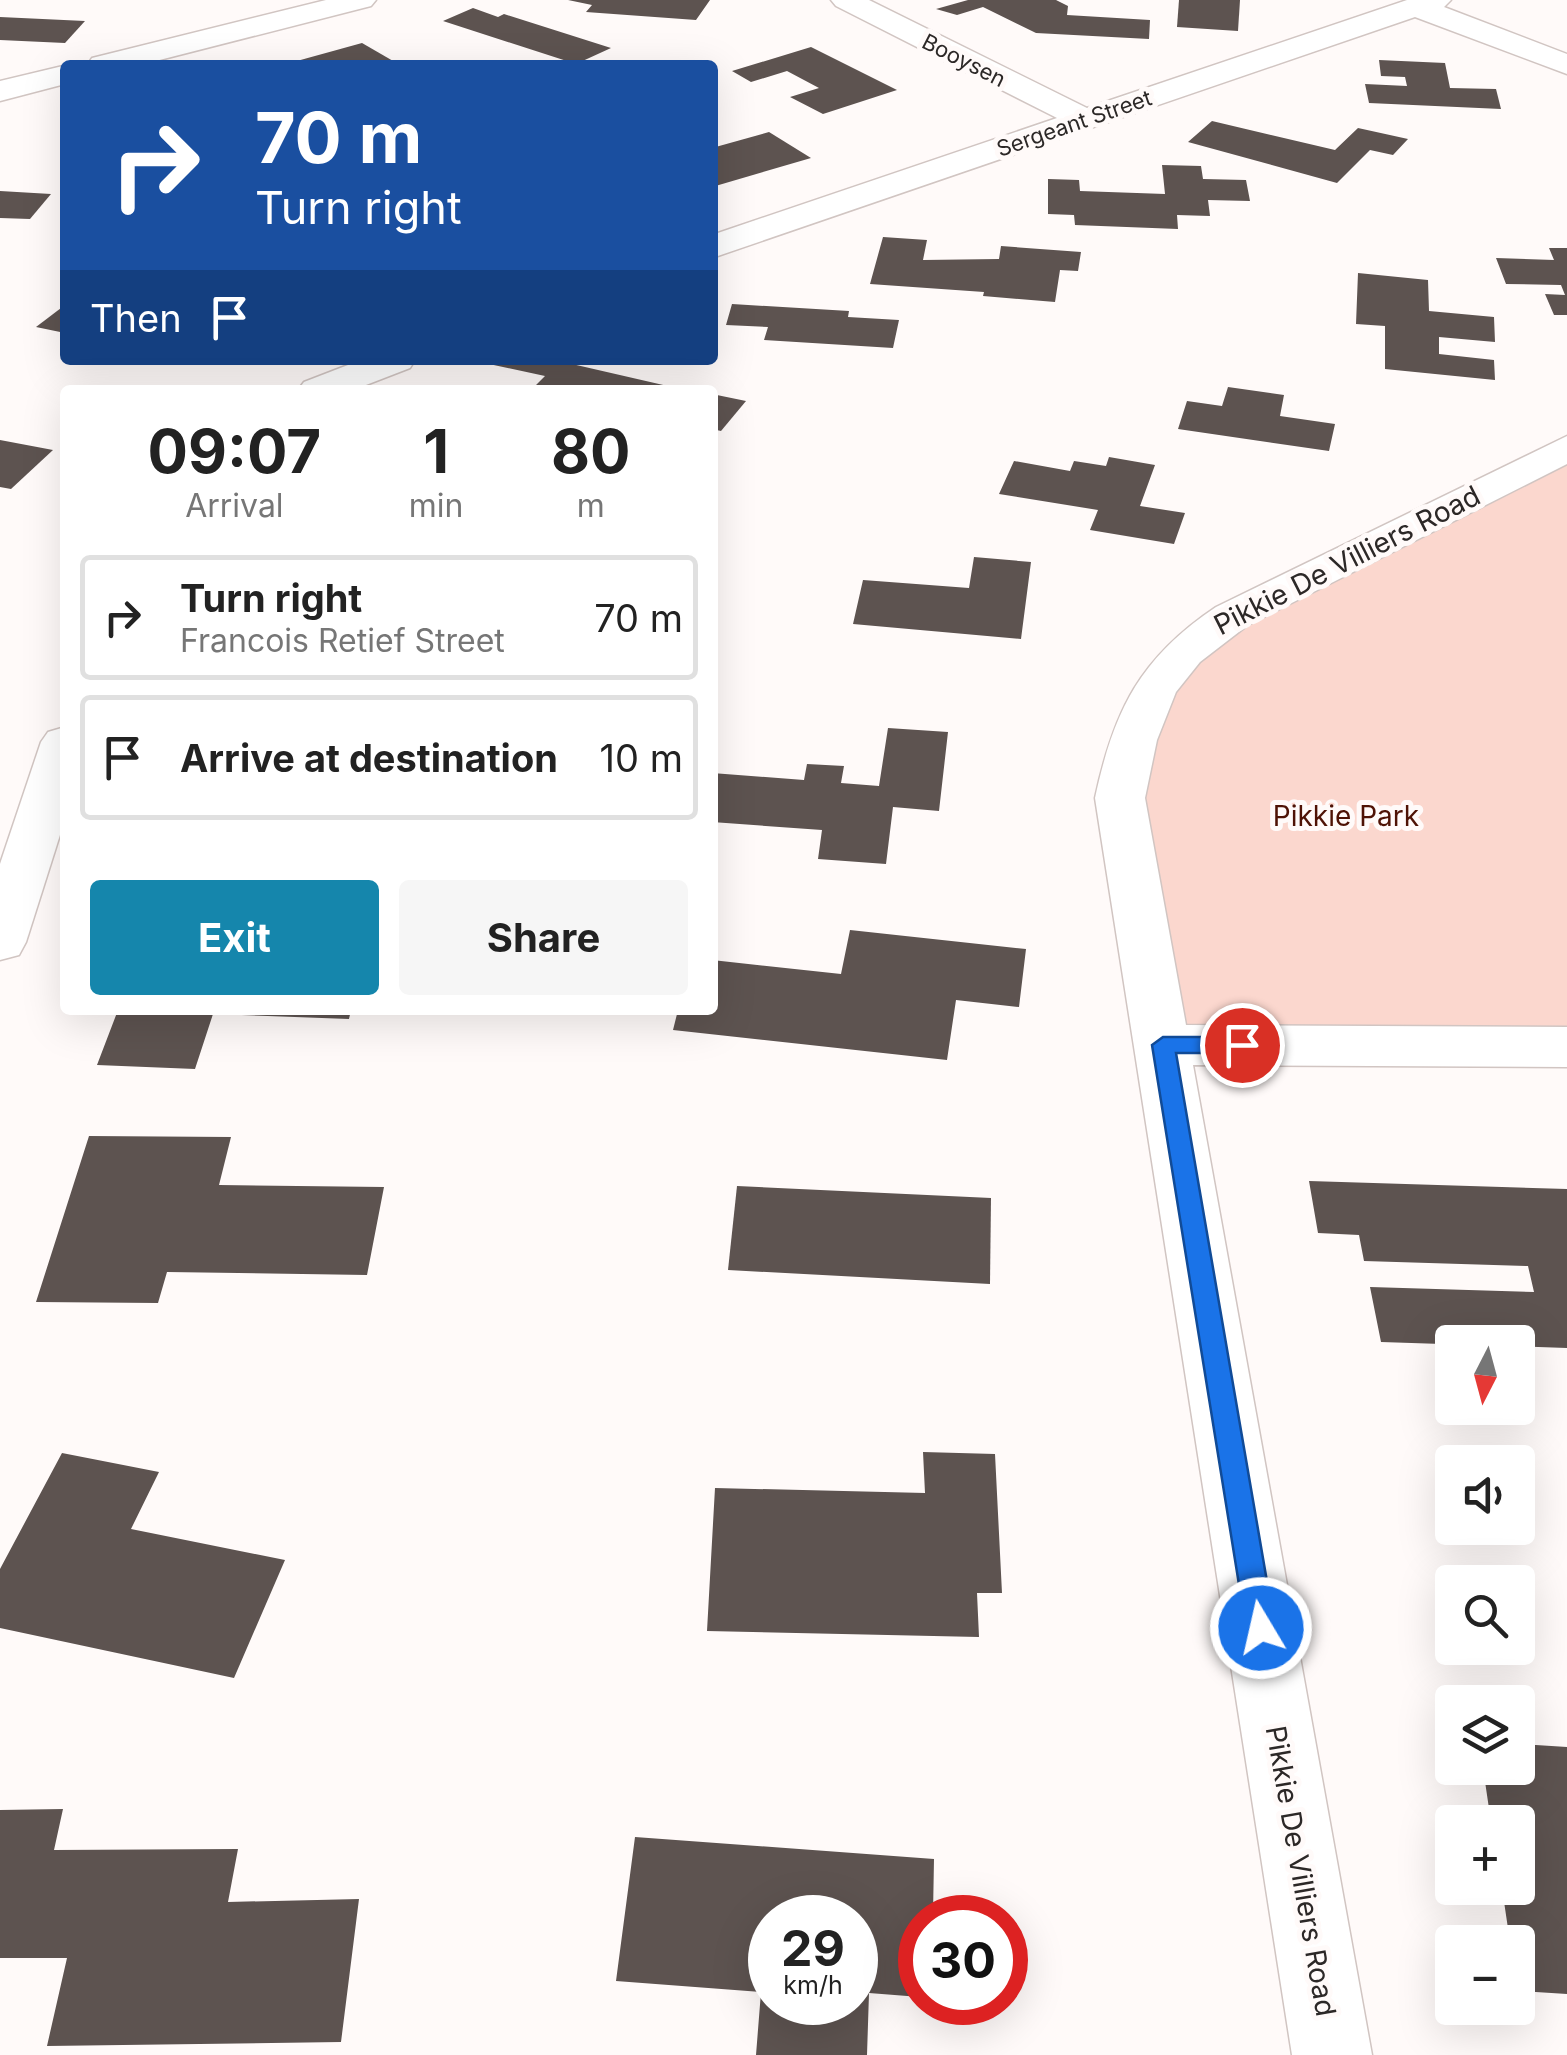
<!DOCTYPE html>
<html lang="en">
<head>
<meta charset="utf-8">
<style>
	:root { --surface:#fff; --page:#f6f6f6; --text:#222; --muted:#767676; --line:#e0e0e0; --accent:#1586ac }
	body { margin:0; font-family:Inter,sans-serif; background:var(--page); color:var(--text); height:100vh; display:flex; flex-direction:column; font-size:38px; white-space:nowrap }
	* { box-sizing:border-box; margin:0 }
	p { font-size:32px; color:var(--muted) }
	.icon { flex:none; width:55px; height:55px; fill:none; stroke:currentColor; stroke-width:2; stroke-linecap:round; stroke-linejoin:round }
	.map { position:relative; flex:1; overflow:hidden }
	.side { position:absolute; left:60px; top:385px; width:658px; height:630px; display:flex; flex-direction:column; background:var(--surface); border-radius:10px; box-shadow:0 10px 40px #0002 }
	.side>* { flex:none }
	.guide { position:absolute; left:60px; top:60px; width:658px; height:305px; border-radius:10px; box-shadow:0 10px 40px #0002; background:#1a4fa0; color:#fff; overflow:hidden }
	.needle { width:65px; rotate:186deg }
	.buttons { position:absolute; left:1435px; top:1325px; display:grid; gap:20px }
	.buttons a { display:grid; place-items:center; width:100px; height:100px; border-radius:10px; background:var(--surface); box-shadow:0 10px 40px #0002; font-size:50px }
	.speed { position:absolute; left:748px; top:1895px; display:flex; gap:20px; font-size:50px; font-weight:700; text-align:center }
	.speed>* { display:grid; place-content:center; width:130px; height:130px; border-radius:50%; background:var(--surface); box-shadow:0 10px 40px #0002; line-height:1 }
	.speed small { font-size:25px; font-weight:400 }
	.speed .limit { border:15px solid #d22; background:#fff; color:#111 }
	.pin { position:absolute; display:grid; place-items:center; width:85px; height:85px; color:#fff; margin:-42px; border:5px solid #fff; border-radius:50%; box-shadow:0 2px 10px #0007 }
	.me { position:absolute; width:110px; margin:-55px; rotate:351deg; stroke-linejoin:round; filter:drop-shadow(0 0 8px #0008) }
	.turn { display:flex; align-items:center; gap:35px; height:210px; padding:0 30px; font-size:45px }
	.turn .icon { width:130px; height:130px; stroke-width:2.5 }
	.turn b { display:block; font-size:70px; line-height:85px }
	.then { display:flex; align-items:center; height:95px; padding:0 30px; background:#0003; gap:20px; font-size:38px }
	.eta { display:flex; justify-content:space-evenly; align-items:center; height:170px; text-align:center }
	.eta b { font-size:60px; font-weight:700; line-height:70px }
	.action { display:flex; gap:20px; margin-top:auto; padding:20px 30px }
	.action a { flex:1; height:115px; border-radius:10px; background:var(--accent); color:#fff; font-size:40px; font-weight:700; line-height:115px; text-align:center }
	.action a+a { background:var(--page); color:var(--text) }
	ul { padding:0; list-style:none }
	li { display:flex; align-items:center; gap:30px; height:125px; margin:0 20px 15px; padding:0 10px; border:5px solid var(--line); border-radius:10px }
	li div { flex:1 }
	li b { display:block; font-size:38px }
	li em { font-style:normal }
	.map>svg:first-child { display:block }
</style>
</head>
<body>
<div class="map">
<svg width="1567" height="2055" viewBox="0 0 1567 2055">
	<rect width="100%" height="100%" fill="#fffaf9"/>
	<polygon fill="#fbd7ce" points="1567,459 1567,1035 1171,1036 1127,723 1171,658"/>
	<g fill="#5d5350" fill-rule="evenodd">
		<polygon points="568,0 710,0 696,20 586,12 592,5"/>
		<polygon points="968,0 1056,0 1068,6 1067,15 1150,20 1149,39 1036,33 983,7 957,15 936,9"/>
		<polygon points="1179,0 1240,0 1238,31 1177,27"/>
		<polygon points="473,8 498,17 504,14 611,48 576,64 443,21"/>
		<polygon points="0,17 85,21 65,43 0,40"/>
		<polygon points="362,43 400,65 286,65 286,64"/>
		<polygon points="811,47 897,90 823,114 790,97 819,88 787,71 751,82 732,71"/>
		<polygon points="1379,60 1445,63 1450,88 1496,89 1501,109 1369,103 1365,84 1407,86 1405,77 1381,76"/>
		<polygon points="1212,121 1335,150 1358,128 1408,139 1393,155 1370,150 1337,183 1188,142"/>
		<polygon points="769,132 811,158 712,187 712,148"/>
		<polygon points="1162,165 1201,166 1203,179 1246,180 1250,201 1208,200 1210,216 1177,215 1178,229 1075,225 1074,215 1048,214 1048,179 1079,180 1080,191 1165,194"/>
		<polygon points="0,191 51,194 30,219 0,218"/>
		<polygon points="883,237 927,240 923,260 999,259 1001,246 1081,252 1078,271 1060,270 1055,302 983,296 984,292 870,284"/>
		<polygon points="1549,248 1567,248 1567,315 1554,315 1545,294 1565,295 1561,285 1506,284 1496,258 1554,260"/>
		<polygon points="1358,273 1428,280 1429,311 1494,317 1495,342 1439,337 1439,354 1494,360 1495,380 1385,369 1385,326 1356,324"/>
		<polygon points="732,304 849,311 848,317 899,320 893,348 764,340 768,327 726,325"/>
		<polygon points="65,305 65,333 36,327"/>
		<polygon points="493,360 576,360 572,364 685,390 531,390 545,376 489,364"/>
		<polygon points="1228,387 1284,395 1280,416 1335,424 1329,451 1178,429 1187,401 1222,406"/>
		<polygon points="712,394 746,401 721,431 712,429"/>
		<polygon points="0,440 53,450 11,489 0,487"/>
		<polygon points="1109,457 1155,465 1140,506 1185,513 1174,544 1090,530 1098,510 999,494 1014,461 1070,471 1074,461 1106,466"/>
		<polygon points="974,557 1031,562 1021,639 853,624 863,580 969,588"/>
		<polygon points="888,728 948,732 939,811 893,807 886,864 818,859 822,830 712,822 712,773 804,780 807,764 844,766 841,783 879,786"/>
		<polygon points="850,930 1026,949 1019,1007 956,1000 947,1060 673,1030 678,1010 712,1010 712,960 841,974"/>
		<polygon points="118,1010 351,1010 349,1019 213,1014 195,1069 97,1065"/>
		<polygon points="89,1136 231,1137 219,1185 384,1187 367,1275 167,1272 158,1303 36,1302"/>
		<polygon points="1309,1181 1567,1189 1567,1348 1381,1342 1370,1287 1534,1292 1528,1266 1364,1261 1359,1235 1318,1233"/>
		<polygon points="737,1186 991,1198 990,1284 728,1270"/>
		<polygon points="923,1452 995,1454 1002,1593 977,1593 979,1637 707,1631 715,1488 925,1493"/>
		<polygon points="62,1453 159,1472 131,1529 285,1560 234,1678 0,1628 0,1569"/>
		<polygon points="1518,1744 1567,1747 1567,1994 1518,1991 1518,1942 1510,1942 1502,1888 1518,1888 1518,1822 1491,1822 1483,1768 1518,1768"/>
		<polygon points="63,1809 54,1850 238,1849 228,1902 359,1899 341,2042 47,2046 67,1958 0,1958 0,1810"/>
		<path d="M 635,1837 L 934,1859 L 933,1914 L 949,1918 L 920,1918 L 920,1997 L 869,1993 L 867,2055 L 756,2055 L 761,1992 L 616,1981 ZM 770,1918 L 855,1918 L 855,2002 L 770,2002 Z"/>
	</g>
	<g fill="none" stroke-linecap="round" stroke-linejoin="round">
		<g stroke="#d1c5c2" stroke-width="3">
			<g id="minor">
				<polygon points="326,0 376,0 371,6 140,65 87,65 92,58"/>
				<polygon points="831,0 869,0 1087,108 1407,0 1451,0 1444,7 1567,54 1567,74 1415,17 712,258 712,235 1057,118 836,6"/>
				<polygon points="67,65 65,84 0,101 0,81"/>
				<polygon points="361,360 415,360 410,368 353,390 298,390 304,382"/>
				<path d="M 1567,436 L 1567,464 L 1248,625 L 1200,662 L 1176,692 L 1157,740 L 1145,798 L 1186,1025 L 1567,1027 L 1567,1067 L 1193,1065 L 1372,2055 L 1292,2055 L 1095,798 C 1114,710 1140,658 1216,607 Z"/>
				<polygon points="65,727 65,819 26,942 19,955 0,960 0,864 41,742 48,732"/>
			</g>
		</g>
		<use href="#minor" fill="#fff" fill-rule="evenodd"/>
	</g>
	<polygon fill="#1a73e8" stroke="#114b97" stroke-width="2.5" points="1163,1037 1242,1037 1253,1045 1242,1053 1176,1053 1275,1628 1271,1637 1261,1641 1251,1637 1246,1628 1152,1045"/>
	<g text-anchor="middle" stroke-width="10" stroke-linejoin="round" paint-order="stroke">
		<g font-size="22" fill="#2c2827" stroke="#fffaf9">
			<text transform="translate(964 60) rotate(27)" y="8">Booysen</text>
			<text transform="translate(1074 123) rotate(-19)" y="8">Sergeant Street</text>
		</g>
		<g font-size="28" fill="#2c2827" stroke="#fffaf9">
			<text transform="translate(1347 560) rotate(-27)" y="10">Pikkie De Villiers Road</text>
			<text transform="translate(1301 1871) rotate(80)" y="10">Pikkie De Villiers Road</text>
		</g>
		<g font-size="28" fill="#4e1205" stroke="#fffaf9">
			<text x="1346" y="826">Pikkie Park</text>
		</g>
	</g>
</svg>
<div class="buttons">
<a><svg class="needle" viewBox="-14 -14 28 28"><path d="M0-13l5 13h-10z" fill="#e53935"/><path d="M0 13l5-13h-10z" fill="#767676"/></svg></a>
<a><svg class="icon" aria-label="sound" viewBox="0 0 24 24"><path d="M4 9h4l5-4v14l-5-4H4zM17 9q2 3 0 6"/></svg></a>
<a><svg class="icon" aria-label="search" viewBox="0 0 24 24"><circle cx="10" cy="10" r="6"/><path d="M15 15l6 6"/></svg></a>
<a><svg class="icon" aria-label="layers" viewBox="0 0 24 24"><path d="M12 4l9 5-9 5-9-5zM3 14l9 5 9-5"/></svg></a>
<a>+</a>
<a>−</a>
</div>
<div class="speed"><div>29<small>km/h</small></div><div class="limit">30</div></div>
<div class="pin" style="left:1242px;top:1045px;background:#d93025"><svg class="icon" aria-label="arrive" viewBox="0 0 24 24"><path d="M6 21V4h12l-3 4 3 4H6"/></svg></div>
<svg class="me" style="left:1261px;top:1628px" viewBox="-20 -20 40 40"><circle r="17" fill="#1a73e8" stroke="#fff" stroke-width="3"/><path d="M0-11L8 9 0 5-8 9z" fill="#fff"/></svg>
<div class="guide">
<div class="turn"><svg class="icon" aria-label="right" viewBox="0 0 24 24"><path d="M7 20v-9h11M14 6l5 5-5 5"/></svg><div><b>70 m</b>Turn right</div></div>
<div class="then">Then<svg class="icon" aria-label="arrive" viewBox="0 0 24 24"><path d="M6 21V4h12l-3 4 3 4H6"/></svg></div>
</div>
<section class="side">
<div class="eta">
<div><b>09:07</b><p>Arrival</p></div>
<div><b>1</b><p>min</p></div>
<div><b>80</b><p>m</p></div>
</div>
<ul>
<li><svg class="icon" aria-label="right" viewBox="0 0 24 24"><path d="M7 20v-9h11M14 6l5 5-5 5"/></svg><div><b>Turn right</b><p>Francois Retief Street</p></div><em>70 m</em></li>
<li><svg class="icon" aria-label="arrive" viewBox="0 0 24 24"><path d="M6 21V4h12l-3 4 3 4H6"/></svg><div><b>Arrive at destination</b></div><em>10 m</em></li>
</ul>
<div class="action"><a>Exit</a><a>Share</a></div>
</section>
</div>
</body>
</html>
